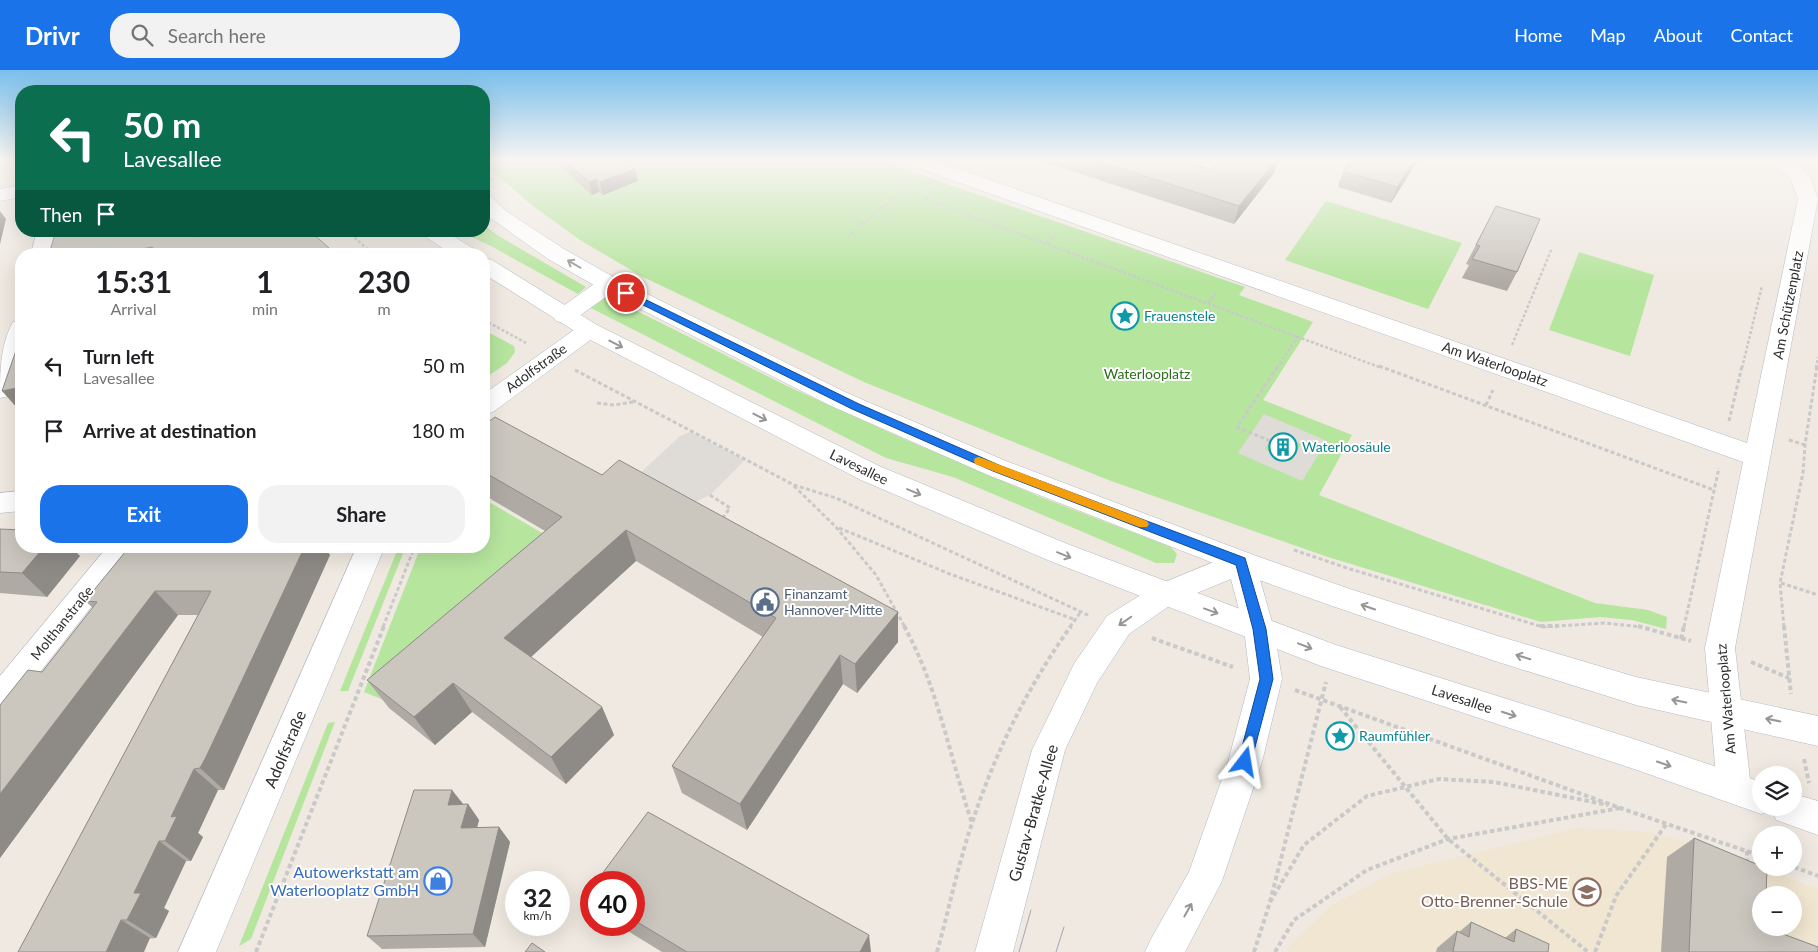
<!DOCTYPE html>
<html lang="en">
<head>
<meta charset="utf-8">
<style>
	:root { --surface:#fff; --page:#f2f2f2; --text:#202124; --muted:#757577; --accent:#1a73e8 }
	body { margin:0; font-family:Lato,sans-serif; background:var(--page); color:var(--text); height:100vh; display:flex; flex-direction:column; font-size:19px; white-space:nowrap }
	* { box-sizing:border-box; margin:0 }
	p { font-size:16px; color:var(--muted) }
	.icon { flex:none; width:28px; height:28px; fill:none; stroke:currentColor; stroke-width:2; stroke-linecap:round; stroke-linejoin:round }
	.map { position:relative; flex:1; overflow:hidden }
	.details { position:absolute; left:15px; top:178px; width:475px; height:305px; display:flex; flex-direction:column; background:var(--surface); border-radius:20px; box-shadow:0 5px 20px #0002 }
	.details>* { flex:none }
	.banner { position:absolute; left:15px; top:15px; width:475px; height:152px; border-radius:20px; box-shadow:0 5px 20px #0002; background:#0b6e4f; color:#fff; overflow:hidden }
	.fabs { position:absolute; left:1752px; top:696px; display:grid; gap:10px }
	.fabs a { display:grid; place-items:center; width:50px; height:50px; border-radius:50%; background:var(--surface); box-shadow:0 5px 20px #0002; font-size:25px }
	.speed { position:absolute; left:505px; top:801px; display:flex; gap:10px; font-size:25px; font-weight:700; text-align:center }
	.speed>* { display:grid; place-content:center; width:65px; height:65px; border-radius:50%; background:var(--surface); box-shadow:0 5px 20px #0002; line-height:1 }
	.speed small { font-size:12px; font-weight:400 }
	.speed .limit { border:8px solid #d22; background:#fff; color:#111 }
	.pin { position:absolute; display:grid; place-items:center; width:42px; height:42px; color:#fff; margin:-21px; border:2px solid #fff; border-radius:50%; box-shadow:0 1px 5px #0007 }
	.me { position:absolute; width:55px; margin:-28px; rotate:14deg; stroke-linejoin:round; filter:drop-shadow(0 0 4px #0008) }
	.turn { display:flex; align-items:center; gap:18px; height:105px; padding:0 25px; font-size:22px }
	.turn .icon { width:65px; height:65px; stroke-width:2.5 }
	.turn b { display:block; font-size:35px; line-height:42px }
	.then { display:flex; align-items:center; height:48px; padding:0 25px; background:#0003; gap:10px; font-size:19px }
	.eta { display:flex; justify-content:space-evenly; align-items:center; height:85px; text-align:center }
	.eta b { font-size:30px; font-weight:700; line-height:35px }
	.cta { display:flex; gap:10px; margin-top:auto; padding:10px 25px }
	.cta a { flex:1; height:58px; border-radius:20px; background:var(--accent); color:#fff; font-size:20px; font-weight:700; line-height:58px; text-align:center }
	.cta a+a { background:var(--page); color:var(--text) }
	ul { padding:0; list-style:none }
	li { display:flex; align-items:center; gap:15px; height:65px; padding:0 25px }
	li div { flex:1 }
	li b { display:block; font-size:19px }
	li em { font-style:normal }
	header { display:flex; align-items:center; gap:30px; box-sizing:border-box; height:70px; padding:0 25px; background:var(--accent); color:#fff }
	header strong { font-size:24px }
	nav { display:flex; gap:28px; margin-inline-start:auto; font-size:18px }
	.search { width:350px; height:45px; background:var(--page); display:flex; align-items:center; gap:12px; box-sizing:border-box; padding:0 18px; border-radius:20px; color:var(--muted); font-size:19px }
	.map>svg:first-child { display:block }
</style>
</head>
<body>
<header>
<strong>Drivr</strong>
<div class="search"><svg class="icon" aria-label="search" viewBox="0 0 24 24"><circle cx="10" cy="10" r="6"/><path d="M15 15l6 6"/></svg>Search here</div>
<nav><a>Home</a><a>Map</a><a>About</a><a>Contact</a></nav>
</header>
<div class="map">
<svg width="1818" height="882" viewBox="0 0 1818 882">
	<rect width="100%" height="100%" fill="#efe9e1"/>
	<path fill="#f0e6d1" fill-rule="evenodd" d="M 1577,758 L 1651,762 L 1740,789 L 1818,819 L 1818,882 L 1288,882 L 1290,875 L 1329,837 L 1392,803 ZM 1761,825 L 1794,825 L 1794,858 L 1761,858 Z"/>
	<g fill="#b6e59e">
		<polygon points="484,90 878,90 1245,217 1239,225 1313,252 1263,330 1352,365 1319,425 1595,533 1648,540 1667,547 1666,559 1632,550 1600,547 1541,552 1328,487 1111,411 864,312 643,207 580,170 533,136 484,94"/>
		<polygon points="1326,131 1462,173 1428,239 1285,190"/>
		<polygon points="484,155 497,165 586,217 578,224 489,175 458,161 484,161"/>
		<polygon points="1579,182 1654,205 1630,286 1549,260"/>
		<polygon points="601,223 787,316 904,369 1043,428 1171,477 1177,484 1174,493 1156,493 953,407 886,388 585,235"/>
		<polygon points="484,260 514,276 515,282 507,293 484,309"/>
		<polygon points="484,429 564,476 386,631 364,622 421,476 484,476"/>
		<polygon points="399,476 406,476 348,621 340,621"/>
		<polygon points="335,652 251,869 239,876 328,653"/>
	</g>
	<g fill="#dfdcd8" fill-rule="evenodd">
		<path d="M 1264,344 L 1327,371 L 1302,411 L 1238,383 ZM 1275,363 L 1301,374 L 1291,391 L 1265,379 Z"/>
		<polygon points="690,362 745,390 710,425 689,435 636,407 680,366"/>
	</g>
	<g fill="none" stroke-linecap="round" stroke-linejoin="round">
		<g stroke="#b4b7c1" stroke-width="1">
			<g id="minor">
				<polygon points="904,90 932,90 1747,373 1798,129 1791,110 1772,90 1793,90 1810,108 1818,129 1735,578 1751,718 1746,729 1734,734 1722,729 1717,718 1705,578 1743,392 907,94"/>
				<polygon points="21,115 21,127 0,131 0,119"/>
				<polygon points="37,161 58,161 53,184 31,184"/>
				<path d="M 21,250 C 23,275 23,303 9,326 L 0,328 C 0,302 0,275 13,252 Z"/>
				<polygon points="589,253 597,255 601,260 597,265 493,342 484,345 484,324 581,255"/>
				<polygon points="21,421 21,441 0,443 0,423"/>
				<polygon points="108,476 139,476 11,639 0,643 0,606"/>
				<polygon points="357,476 385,476 216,882 178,882"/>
			</g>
		</g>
		<g stroke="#b4b7c1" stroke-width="1">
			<g id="tertiary">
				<polygon points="609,207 617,209 620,214 617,219 572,251 564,253 556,251 553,246 556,241 601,209"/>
				<polygon points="1241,481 1251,484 1255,492 1274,559 1282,609 1262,692 1222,811 1185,882 1145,882 1151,869 1189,802 1228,692 1250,609 1244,559 1231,509 1175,532 1129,564 1097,613 1065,680 1013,882 975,882 1032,680 1074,594 1107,546 1155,516"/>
			</g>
		</g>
		<g stroke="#b4b7c1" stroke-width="1">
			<g id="secondary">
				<polygon points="484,125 491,127 506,141 564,179 617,209 847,323 1006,391 1251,484 1350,519 1498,566 1636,607 1818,646 1818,676 1636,635 1498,592 1335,537 1231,500 988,405 829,335 601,219 548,189 492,149 484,142"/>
				<polygon points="420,161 445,161 474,179 477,184 451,184 423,165"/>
				<polygon points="484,188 492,190 597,255 879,396 1070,475 1336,575 1637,670 1761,712 1761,738 1794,738 1794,724 1818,731 1818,765 1776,750 1772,740 1761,744 1637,700 1321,596 1050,491 861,410 581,265 484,204"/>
			</g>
		</g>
		<g stroke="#c9c9c9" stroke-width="2.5" stroke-dasharray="3 2" stroke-linecap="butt">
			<polyline points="827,90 860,102 874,90"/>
			<polyline points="881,90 890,93"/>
			<polyline points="484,101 494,111"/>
			<polyline points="935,120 925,129 1382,298"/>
			<polyline points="347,161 373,184"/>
			<polyline points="847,167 914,112"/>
			<polyline points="1047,173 1057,163"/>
			<polyline points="1208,233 1217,222"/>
			<polyline points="484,250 528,274"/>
			<polyline points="1512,275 1552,178"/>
			<polyline points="1277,298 1298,266"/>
			<polyline points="1742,298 1762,216"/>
			<polyline points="1816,298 1818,287"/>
		</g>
		<g stroke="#c9c9c9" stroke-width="3" stroke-dasharray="4 2.5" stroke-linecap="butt">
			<polyline points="1379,296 1714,420"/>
			<polyline points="575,300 794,415 836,428 1090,546"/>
			<polyline points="597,333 614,335 633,332"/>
			<polyline points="1486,335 1493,320"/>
			<polyline points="1729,351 1742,296"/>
			<polyline points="1789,370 1805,375"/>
			<polyline points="1270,371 1237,357 1278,296"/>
			<polyline points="794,416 836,457 876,505 905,557"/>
			<polyline points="710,425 730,438 722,449"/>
			<polyline points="839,458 950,504 1076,550"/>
			<polyline points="1294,480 1350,499 1543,557 1604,553 1642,557"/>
			<polyline points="1781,513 1818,525"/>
			<polyline points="383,557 415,476"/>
			<polyline points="1070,557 1080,543"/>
			<polyline points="1684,557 1719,398"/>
			<polyline points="1784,557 1780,513 1803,403 1805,375 1817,296"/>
		</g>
		<g stroke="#c9c9c9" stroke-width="4" stroke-dasharray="4.5 3" stroke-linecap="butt">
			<path d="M 904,556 C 938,617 950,688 972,753"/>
			<polyline points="1540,556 1558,556"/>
			<polyline points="1638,556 1691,571"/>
			<polyline points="1784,556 1791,624"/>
			<polyline points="1152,568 1233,597"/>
			<polyline points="1681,569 1684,556"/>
			<polyline points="1751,592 1789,608"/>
			<polyline points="1295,620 1620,738 1761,786"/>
			<polyline points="1340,637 1448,769 1588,882"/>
			<polyline points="1804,689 1809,713"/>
			<polyline points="1747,781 1747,793"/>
			<polyline points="1794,797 1818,806"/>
			<polyline points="1270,832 1304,775 1367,726 1439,709 1494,712 1608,735"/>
			<polyline points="256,882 384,556"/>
			<path d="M 937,882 C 949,839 958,795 972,753 C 995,683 1028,616 1071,556"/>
			<polyline points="1254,882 1270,832 1326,612"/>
			<polyline points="1275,882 1294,850 1367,800 1448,769 1620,738"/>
			<polyline points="1595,882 1616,826 1667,753"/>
		</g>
		<use href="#minor" fill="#fff" fill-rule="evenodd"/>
		<use href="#tertiary" fill="#fff" fill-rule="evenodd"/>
		<use href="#secondary" fill="#fff" fill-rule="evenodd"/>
		<g stroke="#a3a6b8" stroke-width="1">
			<polyline points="1019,882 1031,840"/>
			<polyline points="1056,882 1064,857"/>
		</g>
	</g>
	<g fill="#afaba4">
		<polygon points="553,90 624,90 635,99 638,111 603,125 599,122 592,125"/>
		<polygon points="1038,90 1180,90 1212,100 1274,103 1234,154"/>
		<polygon points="1351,90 1418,90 1391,133 1338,117 1343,101"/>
		<polygon points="1496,136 1517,202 1507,221 1462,208 1469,195 1466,194"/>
		<polygon points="484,355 602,405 898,542 898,572 857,623 843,614 747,760 682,723 672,696 763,567 636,491 531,587 602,637 614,665 566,714 472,642 435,675 389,638 367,610 545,461 484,425"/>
		<polygon points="0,459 80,486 47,527 0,523"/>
		<polygon points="330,485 229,708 224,720 218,720 198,763 203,767 191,791 186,791 164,838 169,841 156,868 18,882 198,545 178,545 0,788 0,635 42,602 93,538 85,531"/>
		<polygon points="468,734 479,750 477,757 499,757 510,772 485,877 382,879 367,866 463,735"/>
		<polygon points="1694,768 1761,858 1818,882 1661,882 1667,787"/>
		<polygon points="634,812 871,882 662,882 618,855 634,855"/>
		<polygon points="1471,852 1505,868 1516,859 1548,882 1436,882 1437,878 1457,861 1459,862"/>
	</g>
	<g fill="#8e8b86">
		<polygon points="1276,90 1278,90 1274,103 1234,154 1239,136"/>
		<polygon points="1415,90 1418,90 1391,133 1397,117"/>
		<polygon points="635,99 638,111 603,125 600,112"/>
		<polygon points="596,109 599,122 592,125 589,112"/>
		<polygon points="0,141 6,149 0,174"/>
		<polygon points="196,161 209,161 195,167"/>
		<polygon points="152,177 157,184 115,184"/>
		<polygon points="329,178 332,184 316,184"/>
		<polygon points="21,317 21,338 18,339 2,321"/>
		<polygon points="626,460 636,491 520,597 504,568"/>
		<polygon points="45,476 70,476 80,486 47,527 22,503"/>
		<polygon points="296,476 324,476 330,485 224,720 200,698"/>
		<polygon points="155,521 178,545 0,788 0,724"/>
		<polygon points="898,542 898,572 857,623 855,594"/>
		<polygon points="840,585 843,614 747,760 740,734"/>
		<polygon points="453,613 472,642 435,675 414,647"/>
		<polygon points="602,637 614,665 566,714 551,687"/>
		<polygon points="194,699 218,720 198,763 203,767 191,791 165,771 171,747"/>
		<polygon points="452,720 464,735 448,735"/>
		<polygon points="468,734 479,750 473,773 461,758"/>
		<polygon points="499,757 510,772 485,877 473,864"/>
		<polygon points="159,771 186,791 164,838 169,841 156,868 127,850 134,823"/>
		<polygon points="121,850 150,868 144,882 106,882"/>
		<polygon points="869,865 871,882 860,882"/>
	</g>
	<g fill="#cbc7bf" stroke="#8e8b86">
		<polygon points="564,90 624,90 635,99 600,112 596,109 589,112"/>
		<polygon points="1094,90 1180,90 1212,100 1221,90 1276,90 1239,136"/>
		<polygon points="1351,90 1415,90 1397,117 1343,101"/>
		<polygon points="1496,136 1540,149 1517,202 1472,189 1480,176 1476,175"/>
		<polygon points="56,161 196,161 195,167 209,161 310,161 329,178 316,184 160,184 152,177 115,184 49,184"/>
		<polygon points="21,266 21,317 2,321"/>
		<polygon points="495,347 602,405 619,390 898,542 855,594 840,585 740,734 672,696 776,548 626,460 504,568 602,637 551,687 453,613 414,647 367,610 562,447 484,402 484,355"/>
		<polygon points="0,459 21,460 21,476 45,476 22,503 0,502"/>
		<polygon points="130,476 305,476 206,687 200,698 194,699 171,747 177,746 165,771 159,771 134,823 141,823 127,850 121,850 106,882 18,882 211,521 155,521 0,724 0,635 28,600 42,602 97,532 85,531"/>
		<polygon points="414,720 452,720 448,735 468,734 461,758 499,757 473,864 367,866"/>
		<polygon points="648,742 869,865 860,882 687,882 634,850 634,812 596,812"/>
		<polygon points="1694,768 1761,796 1761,798 1767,798 1766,825 1761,825 1761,858 1767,858 1818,877 1818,882 1689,882"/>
		<polygon points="1471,852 1514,872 1516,859 1549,874 1548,882 1453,882 1457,861 1469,867"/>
		<polygon points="532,873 545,882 525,882"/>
	</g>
	<defs><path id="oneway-shaft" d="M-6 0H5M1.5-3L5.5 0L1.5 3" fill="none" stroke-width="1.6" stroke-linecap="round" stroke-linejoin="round" transform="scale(1.25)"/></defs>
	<g stroke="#969696">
		<use href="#oneway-shaft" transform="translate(574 194) rotate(-150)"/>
		<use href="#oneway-shaft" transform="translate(616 274) rotate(27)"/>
		<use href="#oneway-shaft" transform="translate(760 347) rotate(27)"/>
		<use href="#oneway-shaft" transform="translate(914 422) rotate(23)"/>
		<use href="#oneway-shaft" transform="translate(1064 485) rotate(22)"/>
		<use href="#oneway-shaft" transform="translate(1368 537) rotate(-161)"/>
		<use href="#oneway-shaft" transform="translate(1211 541) rotate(20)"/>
		<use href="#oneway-shaft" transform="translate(1125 551) rotate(145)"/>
		<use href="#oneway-shaft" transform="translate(1305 576) rotate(21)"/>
		<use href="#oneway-shaft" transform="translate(1523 587) rotate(-163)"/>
		<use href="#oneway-shaft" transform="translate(1679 631) rotate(-168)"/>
		<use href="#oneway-shaft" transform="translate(1509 644) rotate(18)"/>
		<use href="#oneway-shaft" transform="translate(1773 650) rotate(-169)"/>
		<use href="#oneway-shaft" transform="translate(1664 694) rotate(19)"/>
		<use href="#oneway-shaft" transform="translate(1188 840) rotate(-61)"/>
	</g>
	<linearGradient id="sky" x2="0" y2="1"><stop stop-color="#7abfeb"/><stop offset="0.42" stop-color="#f8f5f2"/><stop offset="1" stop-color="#f8f5f2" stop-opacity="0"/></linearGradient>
	<rect width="1818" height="213" fill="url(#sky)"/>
	<polygon fill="#1a73e8" stroke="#114b97" points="626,220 859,334 1001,396 1245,488 1266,559 1273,609 1250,696 1245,698 1240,696 1238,692 1260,609 1253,559 1236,495 993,401 852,339 623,225 622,223"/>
	<polygon fill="#f59e0b" points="979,387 1147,451 1149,454 1147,457 1139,457 975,394 974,391 975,388"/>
	<defs>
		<g id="sight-ring" transform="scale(1.4375)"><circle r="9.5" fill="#fff" stroke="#0f9aa8" stroke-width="1.5"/><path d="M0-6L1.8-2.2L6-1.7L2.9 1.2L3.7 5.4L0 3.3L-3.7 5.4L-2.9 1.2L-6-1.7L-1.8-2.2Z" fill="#0f9aa8"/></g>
		<g id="building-ring" transform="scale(1.4375)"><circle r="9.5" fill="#fff" stroke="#0f9aa8" stroke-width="1.5"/><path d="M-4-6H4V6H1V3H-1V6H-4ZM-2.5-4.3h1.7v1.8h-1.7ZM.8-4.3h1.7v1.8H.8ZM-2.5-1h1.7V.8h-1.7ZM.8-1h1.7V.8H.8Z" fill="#0f9aa8"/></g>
		<g id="civic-ring" transform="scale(1.4375)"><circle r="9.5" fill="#fff" stroke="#5c6f8a" stroke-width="1.5"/><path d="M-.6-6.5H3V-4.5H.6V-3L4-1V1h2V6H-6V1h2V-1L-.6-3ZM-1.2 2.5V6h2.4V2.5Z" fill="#5c6f8a"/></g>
		<g id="shop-ring" transform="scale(1.4375)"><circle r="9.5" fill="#fff" stroke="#3f7fe0" stroke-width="1.5"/><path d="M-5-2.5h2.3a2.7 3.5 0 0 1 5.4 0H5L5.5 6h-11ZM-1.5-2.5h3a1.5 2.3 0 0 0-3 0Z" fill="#3f7fe0"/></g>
		<g id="university-ring" transform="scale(1.4375)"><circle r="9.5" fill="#fff" stroke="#8d6e63" stroke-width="1.5"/><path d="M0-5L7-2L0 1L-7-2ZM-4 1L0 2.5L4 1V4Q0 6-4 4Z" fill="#8d6e63"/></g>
	</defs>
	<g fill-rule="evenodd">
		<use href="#sight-ring" x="1125" y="246"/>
		<use href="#building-ring" x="1283" y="377"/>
		<use href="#civic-ring" x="765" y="532"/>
		<use href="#sight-ring" x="1340" y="666"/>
		<use href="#shop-ring" x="438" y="811"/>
		<use href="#university-ring" x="1587" y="822"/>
	</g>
	<g text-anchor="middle" stroke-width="4" stroke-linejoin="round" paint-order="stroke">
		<g font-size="14" fill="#2e2e2e" stroke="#fff">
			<text transform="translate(1788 235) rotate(-79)" y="5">Am Schützenplatz</text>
			<text transform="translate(1495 294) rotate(19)" y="5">Am Waterlooplatz</text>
			<text transform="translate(536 298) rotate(-36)" y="5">Adolfstraße</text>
			<text transform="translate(859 397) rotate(26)" y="5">Lavesallee</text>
			<text transform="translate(62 553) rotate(-51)" y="5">Molthanstraße</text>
			<text transform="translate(1462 629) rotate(18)" y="5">Lavesallee</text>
			<text transform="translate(1726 629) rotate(-95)" y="5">Am Waterlooplatz</text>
		</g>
		<g font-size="14" fill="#0d838f" stroke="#fff" text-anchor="start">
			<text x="1144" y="251">Frauenstele</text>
			<text x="1302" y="382">Waterloosäule</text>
			<text x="1359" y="671">Raumfühler</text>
		</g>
		<g font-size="14" fill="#2c6e1b" stroke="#fff">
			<text x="1147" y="309">Waterlooplatz</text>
		</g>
		<g font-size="14" fill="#4e5e75" stroke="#fff" text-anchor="start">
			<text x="784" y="529">Finanzamt<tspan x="784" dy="16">Hannover-Mitte</tspan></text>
		</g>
		<g font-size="16" fill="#2e2e2e" stroke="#fff">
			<text transform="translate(285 679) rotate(-67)" y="6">Adolfstraße</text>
			<text transform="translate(1033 743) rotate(-74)" y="6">Gustav-Bratke-Allee</text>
		</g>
		<g font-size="16" fill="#366cbe" stroke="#fff" text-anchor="end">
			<text x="419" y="808">Autowerkstatt am<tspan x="419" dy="18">Waterlooplatz GmbH</tspan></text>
		</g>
		<g font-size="16" fill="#785e54" stroke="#fff" text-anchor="end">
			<text x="1568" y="819">BBS-ME<tspan x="1568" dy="18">Otto-Brenner-Schule</tspan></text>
		</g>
	</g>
</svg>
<div class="fabs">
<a><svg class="icon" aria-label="layers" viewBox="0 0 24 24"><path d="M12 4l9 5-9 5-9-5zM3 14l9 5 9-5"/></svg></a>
<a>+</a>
<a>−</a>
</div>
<div class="speed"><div>32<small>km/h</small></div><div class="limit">40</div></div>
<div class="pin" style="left:626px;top:223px;background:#d93025"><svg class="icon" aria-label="arrive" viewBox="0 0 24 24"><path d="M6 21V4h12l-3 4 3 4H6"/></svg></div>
<svg class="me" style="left:1245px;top:692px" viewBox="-20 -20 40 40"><path d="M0-17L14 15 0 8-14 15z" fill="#1a73e8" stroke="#fff" stroke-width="4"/></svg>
<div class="banner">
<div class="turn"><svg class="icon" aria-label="left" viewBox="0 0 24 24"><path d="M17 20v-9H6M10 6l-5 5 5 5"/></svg><div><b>50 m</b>Lavesallee</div></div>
<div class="then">Then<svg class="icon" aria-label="arrive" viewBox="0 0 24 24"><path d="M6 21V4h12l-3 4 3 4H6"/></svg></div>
</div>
<section class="details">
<div class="eta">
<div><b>15:31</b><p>Arrival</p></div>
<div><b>1</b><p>min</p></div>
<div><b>230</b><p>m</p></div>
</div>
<ul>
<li><svg class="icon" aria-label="left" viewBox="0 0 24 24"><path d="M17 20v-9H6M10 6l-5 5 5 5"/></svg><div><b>Turn left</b><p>Lavesallee</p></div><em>50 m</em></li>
<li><svg class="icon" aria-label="arrive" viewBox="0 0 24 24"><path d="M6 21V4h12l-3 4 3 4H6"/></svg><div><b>Arrive at destination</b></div><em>180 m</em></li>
</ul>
<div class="cta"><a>Exit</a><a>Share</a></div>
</section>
</div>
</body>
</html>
